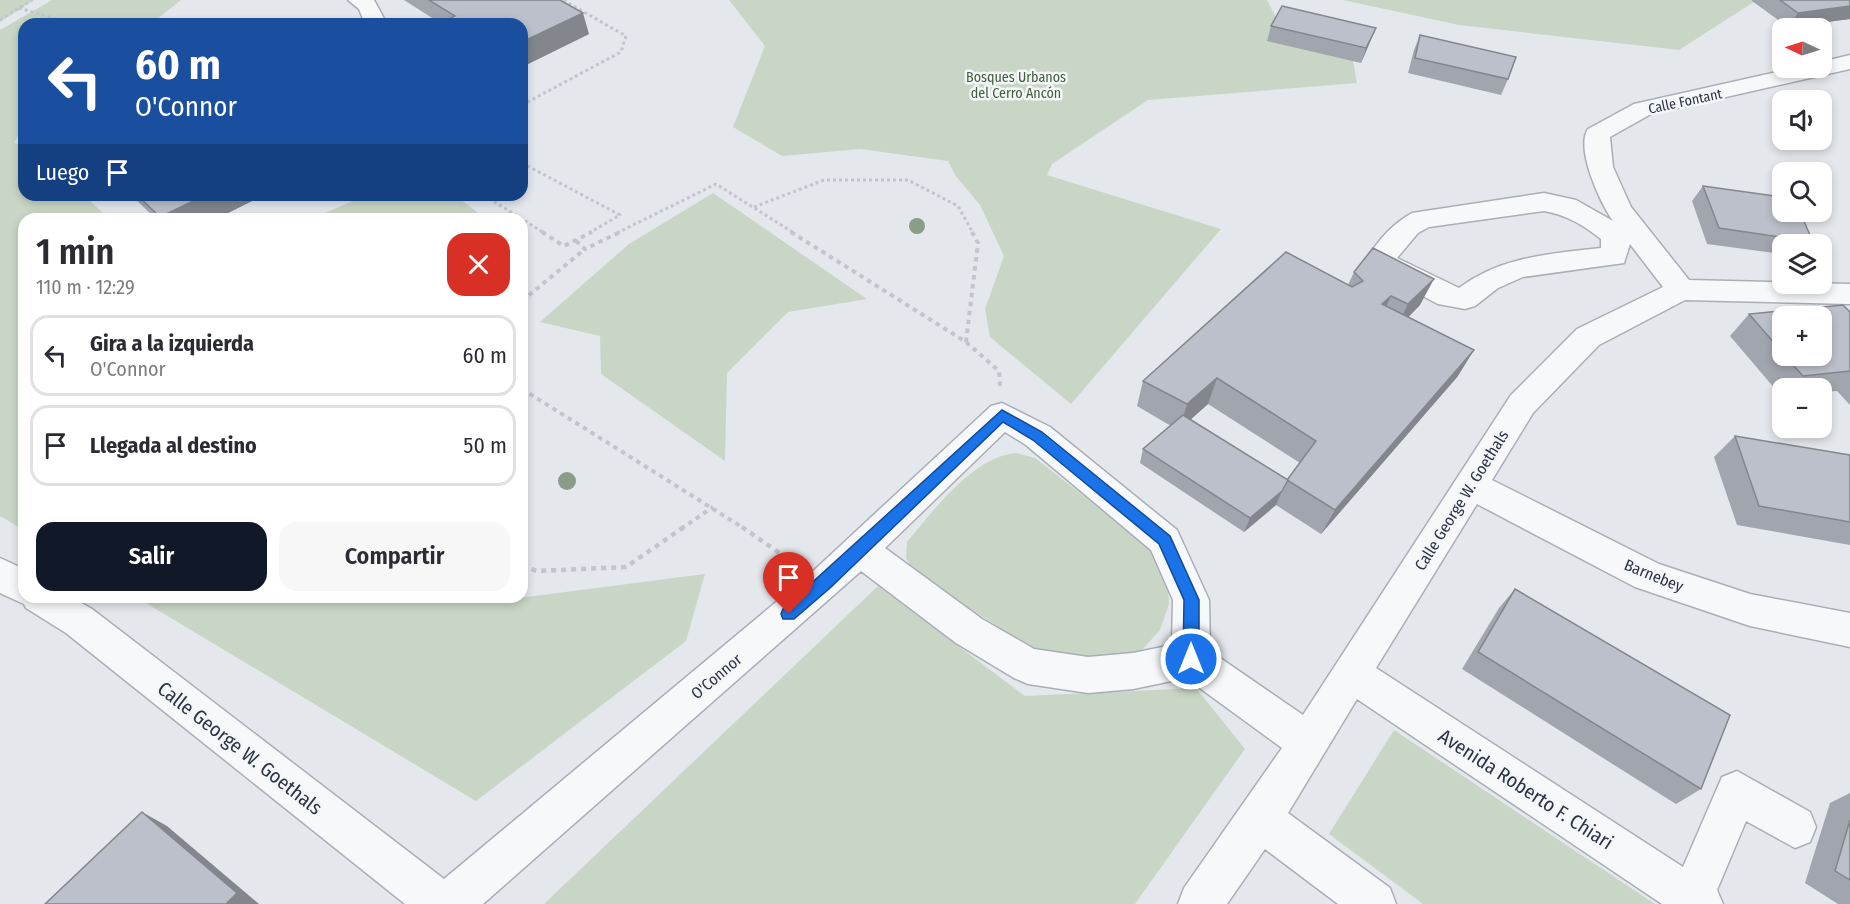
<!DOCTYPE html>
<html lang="es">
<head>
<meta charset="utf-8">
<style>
	:root { --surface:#fff; --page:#f7f7f7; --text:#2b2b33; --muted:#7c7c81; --line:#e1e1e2; --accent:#111827 }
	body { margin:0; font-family:"Fira Sans Condensed",sans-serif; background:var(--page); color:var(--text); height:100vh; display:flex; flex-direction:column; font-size:22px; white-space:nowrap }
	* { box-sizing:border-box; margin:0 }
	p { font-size:20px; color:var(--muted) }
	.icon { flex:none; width:33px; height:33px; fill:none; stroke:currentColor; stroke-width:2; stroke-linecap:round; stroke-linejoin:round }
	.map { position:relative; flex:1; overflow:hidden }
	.drawer { position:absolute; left:18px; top:213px; width:510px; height:390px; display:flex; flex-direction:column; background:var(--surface); border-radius:18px; box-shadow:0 3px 9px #0003 }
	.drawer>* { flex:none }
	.banner { position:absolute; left:18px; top:18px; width:510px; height:183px; border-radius:18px; box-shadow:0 3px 9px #0003; background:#1a4fa0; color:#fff; overflow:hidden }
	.needle { width:39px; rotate:274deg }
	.buttons { position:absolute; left:1772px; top:18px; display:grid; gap:12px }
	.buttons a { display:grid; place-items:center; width:60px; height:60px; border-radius:12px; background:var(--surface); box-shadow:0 3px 9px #0003; font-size:30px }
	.pin { position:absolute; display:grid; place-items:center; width:51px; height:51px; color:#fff; margin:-62px -26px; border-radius:50% 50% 50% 0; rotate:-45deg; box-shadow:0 0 6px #0007 }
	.pin .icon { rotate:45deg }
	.me { position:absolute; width:66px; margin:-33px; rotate:0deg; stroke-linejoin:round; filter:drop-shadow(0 0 4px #0008) }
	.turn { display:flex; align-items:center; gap:21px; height:126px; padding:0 18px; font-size:27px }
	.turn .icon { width:78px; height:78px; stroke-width:2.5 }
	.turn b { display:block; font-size:42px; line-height:51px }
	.then { display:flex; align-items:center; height:57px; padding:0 18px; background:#0003; gap:12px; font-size:22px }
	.round { display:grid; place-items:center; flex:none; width:63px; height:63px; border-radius:18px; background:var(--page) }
	.head { display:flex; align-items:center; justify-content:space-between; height:102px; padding:0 18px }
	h1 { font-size:36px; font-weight:600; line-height:45px }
	.cta { display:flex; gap:12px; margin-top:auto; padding:12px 18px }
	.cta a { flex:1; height:69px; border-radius:18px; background:var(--accent); color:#fff; font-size:24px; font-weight:600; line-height:69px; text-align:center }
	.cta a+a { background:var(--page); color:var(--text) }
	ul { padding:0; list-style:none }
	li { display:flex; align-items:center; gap:18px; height:81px; margin:0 12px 9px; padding:0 6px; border:3px solid var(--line); border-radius:18px }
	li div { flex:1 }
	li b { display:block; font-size:22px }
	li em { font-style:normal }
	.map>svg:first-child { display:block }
</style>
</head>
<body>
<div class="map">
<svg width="1850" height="904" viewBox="0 0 1850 904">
	<rect width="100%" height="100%" fill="#e4e7ec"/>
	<g fill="#c9d6c5">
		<polygon points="0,0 34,0 0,22"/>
		<polygon points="52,0 181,0 151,24 24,24 24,124 14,143 24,147 24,195 84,195 109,219 24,219 24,530 0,516 0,30"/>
		<polygon points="729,0 1267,0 1278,21 1353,61 1357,83 1148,100 1052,164 1047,175 1221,229 1071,404 990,337 985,309 1004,256 980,205 955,175 948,161 860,149 782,156 733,127 765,46"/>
		<polygon points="1343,0 1757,0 1679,50 1459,25"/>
		<polygon points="713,193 867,299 788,312 727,373 725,461 601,374 600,336 540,322 629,244"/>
		<polygon points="367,195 455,195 486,219 311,219"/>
		<path d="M 1016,453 L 1035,458 L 1147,545 L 1159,560 L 1167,576 L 1169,604 L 1160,630 L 1142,650 L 1117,662 L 1042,654 L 915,574 L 906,558 L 907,542 C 933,511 974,456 1016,453 Z"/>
		<polygon points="705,574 686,641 476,801 136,597 511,599"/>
		<polygon points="878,586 1025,696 1196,688 1245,749 1135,904 544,904"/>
		<polygon points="1394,730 1655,904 1423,904 1329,834"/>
	</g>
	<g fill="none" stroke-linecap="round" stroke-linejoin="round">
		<g stroke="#a9aeb7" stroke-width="3">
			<g id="minor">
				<polygon points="348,0 374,0 387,24 365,24 359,9"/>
				<path d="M 1850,55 L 1850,69 L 1651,114 L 1610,137 L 1613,167 L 1631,207 L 1689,280 L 1850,284 L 1850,304 L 1685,300 L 1599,345 L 1533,413 L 1492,480 L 1659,564 L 1750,594 L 1850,613 L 1850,647 L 1750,626 L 1635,587 L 1477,504 L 1376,668 L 1683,867 L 1722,777 L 1737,771 L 1810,812 L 1816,827 L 1810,842 L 1795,848 L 1746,821 L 1717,890 L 1723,904 L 1662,904 L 1357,699 L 1288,813 L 1390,888 L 1396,904 L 1338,904 L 1265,849 L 1227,904 L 1178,904 L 1184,888 L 1282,748 L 1186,678 L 1133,689 L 1088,693 L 1028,684 L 1014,678 L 956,643 L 861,571 L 483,904 L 405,904 L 66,633 L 26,608 L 24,604 L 0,593 L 0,558 L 24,569 L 24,597 L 71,597 L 92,609 L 444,879 L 811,573 L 991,406 L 1002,403 L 1050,427 L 1177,530 L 1209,600 L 1210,651 L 1303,715 L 1511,395 L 1577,329 L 1663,287 L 1630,244 L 1624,263 L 1523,277 L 1498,288 L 1475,306 L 1465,309 L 1438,304 L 1377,272 L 1368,257 C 1379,239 1394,223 1412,213 L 1544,193 L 1576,200 L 1613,221 C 1600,203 1575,148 1588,129 L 1634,104 L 1795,68 L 1821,68 L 1821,62 ZM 1544,211 C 1567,215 1583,225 1601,239 L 1601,248 C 1550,254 1502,256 1459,288 L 1397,258 L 1418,233 L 1429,227 ZM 1005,432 L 1026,445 L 1151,550 L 1173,600 L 1172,645 L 1133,653 L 1088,657 L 1034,649 L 982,619 L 885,548 Z"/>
			</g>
		</g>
		<g stroke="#c2c5cb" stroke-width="3" stroke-dasharray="3 3" stroke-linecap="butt">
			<polyline points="19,8 73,24"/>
			<polyline points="0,20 32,0"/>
			<polyline points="522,105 621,52 626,36 563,0"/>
			<polyline points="522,163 620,215 589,233"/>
			<polyline points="484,195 544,233"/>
			<polyline points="754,207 824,180 908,180 958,206 973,233"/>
			<polyline points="617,233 716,184 794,233"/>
		</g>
		<g stroke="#c2c5cb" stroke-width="4" stroke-dasharray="4.5 4.5" stroke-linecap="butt">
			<polyline points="542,232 564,246 592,232"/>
			<polyline points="791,232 966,342 999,371 1000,386"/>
			<polyline points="576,241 585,249 620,232"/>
			<polyline points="522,301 585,249"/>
			<polyline points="966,342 978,243 972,232"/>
			<polyline points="522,389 745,529"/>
			<polyline points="681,529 713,507"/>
		</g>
		<g stroke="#c2c5cb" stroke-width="4.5" stroke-dasharray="5 5" stroke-linecap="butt">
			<polyline points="742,527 794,563"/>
			<polyline points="522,566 537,571 626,567 684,527"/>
		</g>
		<use href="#minor" fill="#f7f8fa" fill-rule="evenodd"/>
	</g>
	<g fill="#899d89">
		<circle cx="917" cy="226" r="8"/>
		<circle cx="567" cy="481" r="9"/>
	</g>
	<g fill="#a1a5ae" fill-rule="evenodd">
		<polygon points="404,0 560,0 589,34 522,67 522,24 440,23"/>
		<polygon points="1752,0 1850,0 1850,19 1788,27 1752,1"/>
		<polygon points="1271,26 1376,28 1361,63 1267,41"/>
		<polygon points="1420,35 1508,79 1501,95 1408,73 1414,50"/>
		<polygon points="1703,186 1813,242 1811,244 1782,244 1782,254 1707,244 1692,201"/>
		<polygon points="131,195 264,195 216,219 156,219"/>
		<path d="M 1354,272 L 1420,305 L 1408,317 L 1458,376 L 1321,534 L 1276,505 L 1244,532 L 1140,463 L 1143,449 L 1171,426 L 1137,406 L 1143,381 L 1348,285 ZM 1208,404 L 1300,463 L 1288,480 L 1190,420 Z"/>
		<path d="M 1850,312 L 1850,405 L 1837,391 L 1821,392 L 1821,388 L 1782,388 L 1782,397 L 1730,336 L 1749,314 ZM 1782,316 L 1821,356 L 1782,356 Z"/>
		<polygon points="1735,436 1850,455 1850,545 1737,525 1714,457"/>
		<polygon points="1515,589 1701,789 1676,804 1462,669 1499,608"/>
		<polygon points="1850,793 1850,904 1838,904 1805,883 1830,803"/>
	</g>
	<g fill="#83868d">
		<polygon points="1850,6 1850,19 1788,27 1798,13"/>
		<polygon points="583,13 589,34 522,67 522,42"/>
		<polygon points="1376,28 1361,63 1366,48"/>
		<polygon points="206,195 264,195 216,219 161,219 160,217"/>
		<polygon points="1434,279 1420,305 1395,331 1408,304"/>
		<polygon points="1391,296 1378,323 1382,304"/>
		<polygon points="1474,350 1458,376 1321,534 1335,510"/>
		<polygon points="1217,378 1208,404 1179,430 1187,404"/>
		<polygon points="1282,491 1276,505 1244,532 1250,518"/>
		<polygon points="142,812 167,826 259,904 226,904"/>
	</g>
	<g fill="#bbc0ca" stroke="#83868d" stroke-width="1.5">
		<polygon points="429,0 560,0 583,13 522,42 522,24 438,24 455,16"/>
		<polygon points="1780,0 1850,0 1850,6 1798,13"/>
		<polygon points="1282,6 1376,28 1366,48 1271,26"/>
		<polygon points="1420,35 1516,57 1508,79 1415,58"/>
		<polygon points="1703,186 1782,197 1782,212 1800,212 1813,242 1719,228"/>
		<polygon points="137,195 206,195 160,217"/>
		<polygon points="1373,248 1434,279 1408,304 1391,296 1382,304 1474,350 1335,510 1287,480 1316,441 1217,378 1187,404 1143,381 1286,252 1352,287 1363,281 1354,272"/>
		<polygon points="1843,305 1850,312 1850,371 1803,376 1785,356 1821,356 1821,316 1782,316 1782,352 1749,314"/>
		<polygon points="1183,415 1288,480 1282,491 1250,518 1143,449"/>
		<polygon points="1735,436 1850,455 1850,522 1759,506"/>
		<polygon points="1515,589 1730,715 1701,789 1478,652"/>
		<polygon points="142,812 237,893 226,904 45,904"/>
		<polygon points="1850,820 1850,880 1835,871"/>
	</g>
	<polygon fill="#1a73e8" stroke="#114b97" stroke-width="1.5" points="1002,410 1042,432 1170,536 1199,600 1199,659 1197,664 1191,666 1186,664 1183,659 1184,600 1159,544 1033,440 1003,422 830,588 794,619 783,619 781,614 783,609"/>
	<g text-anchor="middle" stroke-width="5" stroke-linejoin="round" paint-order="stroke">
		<g font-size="14" fill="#3f6138" stroke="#f4f6f9">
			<text x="1016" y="82">Bosques Urbanos<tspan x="1016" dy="16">del Cerro Ancón</tspan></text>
		</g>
		<g font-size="14" fill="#2b3445" stroke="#f4f6f9">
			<text transform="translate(1685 101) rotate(-12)" y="5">Calle Fontant</text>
		</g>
		<g font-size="16" fill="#2b3445" stroke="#f4f6f9">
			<text transform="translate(1461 500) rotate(-58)" y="6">Calle George W. Goethals</text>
			<text transform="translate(1654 575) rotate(22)" y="6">Barnebey</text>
			<text transform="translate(716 676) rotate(-40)" y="6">O'Connor</text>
		</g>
		<g font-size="20" fill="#2b3445" stroke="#f4f6f9">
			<text transform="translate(240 748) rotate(38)" y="7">Calle George W. Goethals</text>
			<text transform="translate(1526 789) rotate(33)" y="7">Avenida Roberto F. Chiari</text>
		</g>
	</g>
</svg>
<div class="buttons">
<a><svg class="needle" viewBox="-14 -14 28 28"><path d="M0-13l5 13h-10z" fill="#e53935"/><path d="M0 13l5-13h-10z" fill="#7c7c81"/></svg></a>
<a><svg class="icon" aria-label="sound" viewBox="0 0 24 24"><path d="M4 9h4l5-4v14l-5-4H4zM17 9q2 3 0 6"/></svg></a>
<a><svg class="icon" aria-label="search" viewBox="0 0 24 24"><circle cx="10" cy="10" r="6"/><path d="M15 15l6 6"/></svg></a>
<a><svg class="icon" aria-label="layers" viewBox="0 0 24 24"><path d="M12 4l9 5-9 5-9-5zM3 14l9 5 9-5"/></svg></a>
<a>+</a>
<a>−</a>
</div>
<div class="pin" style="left:789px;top:614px;background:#d93025"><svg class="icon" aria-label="arrive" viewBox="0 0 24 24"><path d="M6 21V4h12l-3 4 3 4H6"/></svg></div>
<svg class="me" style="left:1191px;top:659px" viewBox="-20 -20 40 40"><circle r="17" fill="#1a73e8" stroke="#fff" stroke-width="3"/><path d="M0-11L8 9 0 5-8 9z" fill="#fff"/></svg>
<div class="banner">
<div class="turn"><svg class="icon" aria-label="left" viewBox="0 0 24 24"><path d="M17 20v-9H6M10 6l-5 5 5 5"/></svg><div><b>60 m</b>O'Connor</div></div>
<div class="then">Luego<svg class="icon" aria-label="arrive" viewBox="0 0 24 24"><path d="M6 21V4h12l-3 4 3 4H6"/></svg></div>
</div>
<section class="drawer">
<div class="head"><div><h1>1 min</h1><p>110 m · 12:29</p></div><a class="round" style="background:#d93025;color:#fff"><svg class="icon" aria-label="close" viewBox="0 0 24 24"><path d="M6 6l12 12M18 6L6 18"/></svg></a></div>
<ul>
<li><svg class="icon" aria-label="left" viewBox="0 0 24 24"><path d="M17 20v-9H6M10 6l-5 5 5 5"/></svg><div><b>Gira a la izquierda</b><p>O'Connor</p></div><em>60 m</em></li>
<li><svg class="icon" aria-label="arrive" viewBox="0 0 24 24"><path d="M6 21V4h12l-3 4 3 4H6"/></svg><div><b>Llegada al destino</b></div><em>50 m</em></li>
</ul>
<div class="cta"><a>Salir</a><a>Compartir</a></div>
</section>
</div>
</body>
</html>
